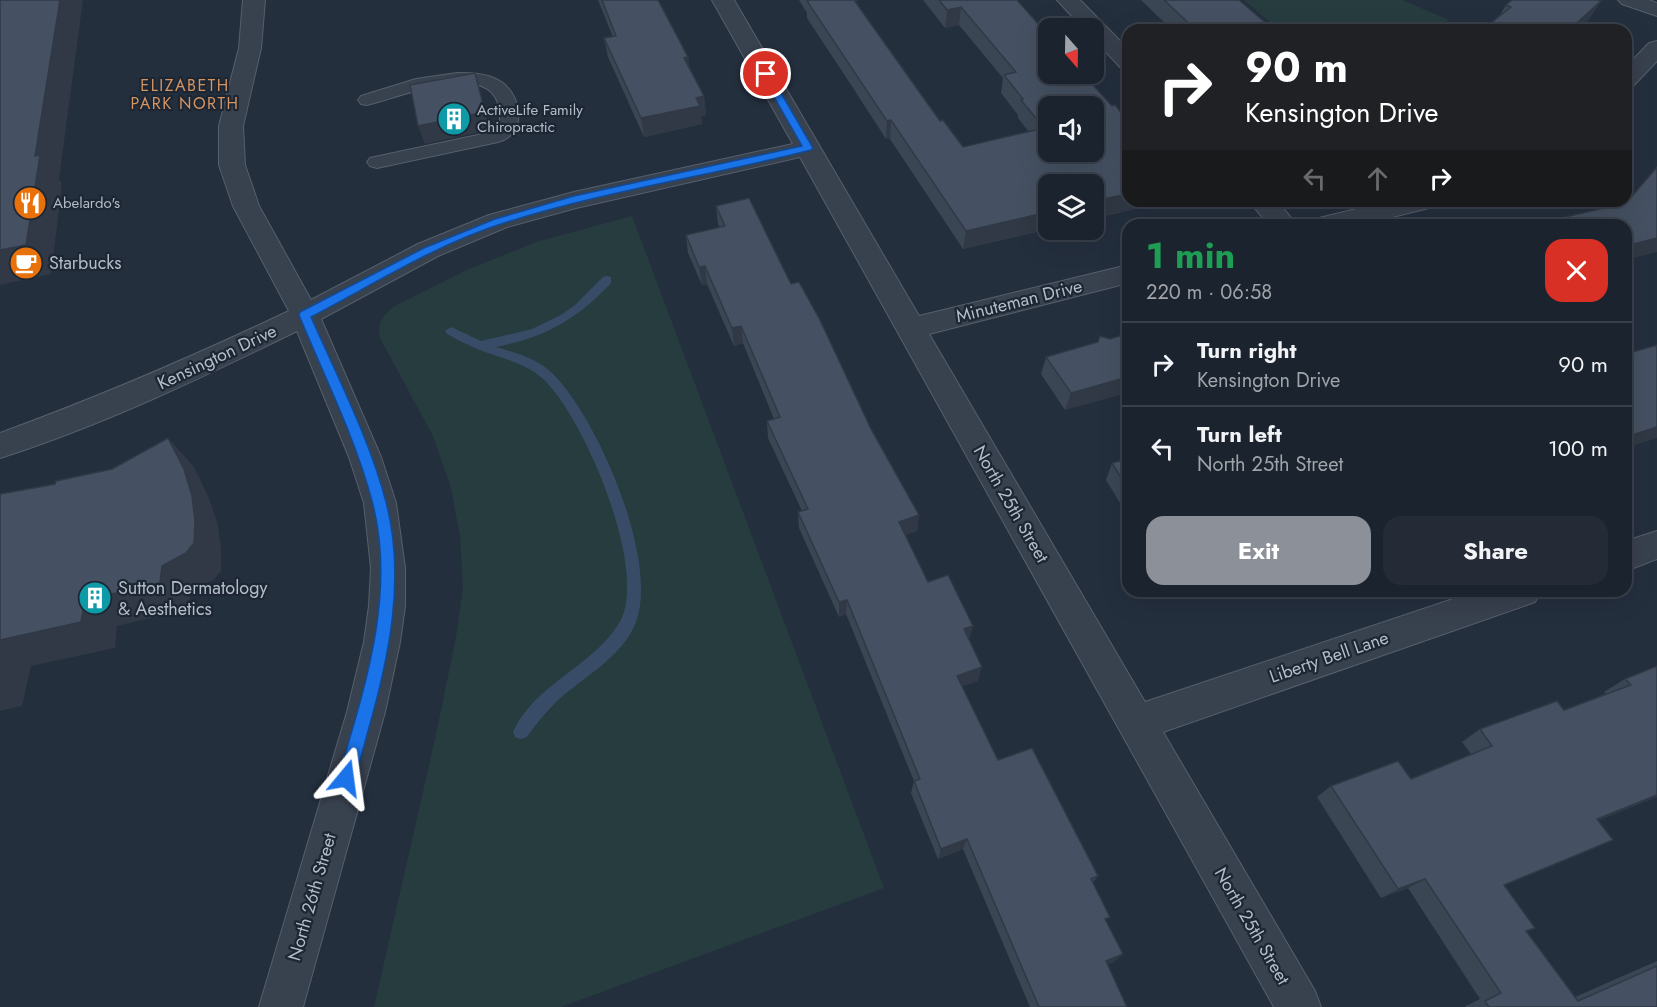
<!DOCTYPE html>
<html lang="en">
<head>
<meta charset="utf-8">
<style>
	:root { --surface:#1b232e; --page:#242b36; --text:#f1f3f6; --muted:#a0a4aa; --line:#39404a; --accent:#8c9099 }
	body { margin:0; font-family:Jost,sans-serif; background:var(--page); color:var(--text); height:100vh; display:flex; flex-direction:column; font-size:22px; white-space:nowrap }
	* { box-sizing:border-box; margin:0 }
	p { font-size:20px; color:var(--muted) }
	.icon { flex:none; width:33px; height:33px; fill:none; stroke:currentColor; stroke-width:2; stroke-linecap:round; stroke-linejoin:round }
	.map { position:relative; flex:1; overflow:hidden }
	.drawer { position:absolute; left:1122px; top:219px; width:510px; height:378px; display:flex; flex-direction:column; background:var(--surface); border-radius:18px; box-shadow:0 6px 24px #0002,0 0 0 2px var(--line) }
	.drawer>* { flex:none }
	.guide { position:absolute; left:1122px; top:24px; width:510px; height:183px; border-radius:18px; box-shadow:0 6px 24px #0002,0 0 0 2px var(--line); background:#202124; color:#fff; overflow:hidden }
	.needle { width:39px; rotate:160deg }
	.tools { position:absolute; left:1038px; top:18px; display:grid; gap:12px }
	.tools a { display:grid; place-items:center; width:66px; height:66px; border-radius:12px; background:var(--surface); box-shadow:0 6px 24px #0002,0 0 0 2px var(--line); font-size:30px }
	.pin { position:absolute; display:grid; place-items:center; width:51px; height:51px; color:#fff; margin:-26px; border:3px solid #fff; border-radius:50%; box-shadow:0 2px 6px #0007 }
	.me { position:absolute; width:66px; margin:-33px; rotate:16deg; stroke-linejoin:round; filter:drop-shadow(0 0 4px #0008) }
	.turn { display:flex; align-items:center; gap:21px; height:126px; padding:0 24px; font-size:27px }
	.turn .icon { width:78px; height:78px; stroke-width:2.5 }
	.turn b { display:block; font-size:42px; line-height:51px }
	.lanes { display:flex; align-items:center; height:57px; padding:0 24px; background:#0003; justify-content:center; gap:30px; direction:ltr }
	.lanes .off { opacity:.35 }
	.round { display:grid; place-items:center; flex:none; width:63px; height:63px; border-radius:18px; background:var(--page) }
	.head { display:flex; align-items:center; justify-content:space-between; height:102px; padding:0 24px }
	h1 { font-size:36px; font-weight:700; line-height:45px; color:#1e9e55 }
	.action { display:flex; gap:12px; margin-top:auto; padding:12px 24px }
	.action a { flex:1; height:69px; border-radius:18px; background:var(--accent); color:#fff; font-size:24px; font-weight:700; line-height:69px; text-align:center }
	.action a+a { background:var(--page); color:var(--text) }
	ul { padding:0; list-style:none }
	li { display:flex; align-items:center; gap:18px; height:84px; padding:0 24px; border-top:2px solid var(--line) }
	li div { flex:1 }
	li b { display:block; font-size:22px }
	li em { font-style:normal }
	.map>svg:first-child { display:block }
</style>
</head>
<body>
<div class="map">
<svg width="1657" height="1007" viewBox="0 0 1657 1007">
	<rect width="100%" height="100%" fill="#242f3e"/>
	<g fill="#263c3f">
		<polygon points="1244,0 1402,0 1449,20 1434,30 1278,30"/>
		<path d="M 632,216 L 884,888 L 561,1007 L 374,1007 L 435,739 L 456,637 L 463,587 L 460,537 L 451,488 L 433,436 L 380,338 C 377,324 382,316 393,307 L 469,269 L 509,253 L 536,242 Z"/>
	</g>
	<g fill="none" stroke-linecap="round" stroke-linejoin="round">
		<path fill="#394c67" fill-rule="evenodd" d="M 607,276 L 611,277 L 611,283 C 576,320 546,337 496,347 C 516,353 538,359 553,374 C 598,419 659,560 636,622 C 623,657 582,678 556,702 C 545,713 535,725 527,737 L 521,739 L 515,737 L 513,732 C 534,685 591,667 618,625 C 652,575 583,414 542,378 C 523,361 498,358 475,348 C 466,344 456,339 447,334 L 445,331 L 451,327 L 481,341 L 532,329 L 561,315 L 575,305 L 603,277 Z"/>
		<g stroke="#565f6c" stroke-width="2">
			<path id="lane" d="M 457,73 C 470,73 486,73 498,80 C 521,92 529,134 498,142 L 377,168 L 370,166 L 367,162 L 370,158 L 492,132 C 501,124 501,118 499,107 C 489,58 398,98 367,105 L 361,104 L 358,100 L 361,96 L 416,79 Z"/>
		</g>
		<g stroke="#565f6c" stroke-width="2">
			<g id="street">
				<path d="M 243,0 L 265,0 L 261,48 L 243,126 L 245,165 L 259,206 L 311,300 L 418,244 L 489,215 L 574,192 L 793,144 L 712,0 L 734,0 L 919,316 L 1128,265 L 1128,283 L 929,334 L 1145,702 L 1477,591 L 1541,591 L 1535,602 L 1163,732 L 1315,991 L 1321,1007 L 1274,1007 L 800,157 L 576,208 L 507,227 L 438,256 L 321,319 L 381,457 L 396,503 L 405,568 L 405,606 L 400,642 L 385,712 L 303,1007 L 259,1007 L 347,712 L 364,642 L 369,606 L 371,568 L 364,503 L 349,457 L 297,331 C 201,378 103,425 0,458 L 0,433 C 99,397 194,356 289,311 L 233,206 L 219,165 L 219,126 L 239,48 Z"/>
				<polygon points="1057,0 1080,0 1128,49 1128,69 1120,67 1094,39 1094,28 1083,28"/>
				<polygon points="1618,0 1649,0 1657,3 1657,16 1622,4"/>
				<polygon points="1657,41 1657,61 1634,85 1626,87 1626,67 1649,43"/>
				<polygon points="1249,201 1277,201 1297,225 1269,225"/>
				<polygon points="1389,201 1437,201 1433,207 1360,225 1311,225 1315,219"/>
				<polygon points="1657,531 1657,559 1626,571 1626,541"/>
			</g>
		</g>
		<use href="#lane" fill="#38414e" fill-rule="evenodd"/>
		<use href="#street" fill="#38414e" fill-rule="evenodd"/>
	</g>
	<g fill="#3b4654">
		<polygon points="598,0 658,0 688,57 689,69 704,96 706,115 701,116 702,124 644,137 608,57 604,38 613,37"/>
		<polygon points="799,0 860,0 854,1 940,121 963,147 1029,132 1018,118 1018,115 1001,93 1003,78 959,25 945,28 923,0 1017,0 1128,201 1169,201 963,249 890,139 886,139 855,91 807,18 807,13"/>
		<polygon points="1141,0 1239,0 1274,30 1172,30"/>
		<polygon points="1601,1 1589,19 1578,30 1482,30 1500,15 1506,5"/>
		<polygon points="716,206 791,284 919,515 917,531 905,535 928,582 969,640 978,681 962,686 998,760 1098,876 1093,882 1106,921 1123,954 1114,962 1107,964 1127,1007 1030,1007 963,849 938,859 911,793 914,781 846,614 839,617 799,528 798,512 802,511 768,438 767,421 774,419 743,343 734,346 707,284 702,285 688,253 686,235 720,227 718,224"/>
		<polygon points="1110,339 1065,410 1041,374 1046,357"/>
		<polygon points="1128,459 1128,516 1106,480 1112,463"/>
		<polygon points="1657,666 1657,797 1598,820 1613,840 1505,885 1526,931 1575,997 1657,961 1657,1007 1464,1007 1480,999 1408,888 1381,898 1317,797 1331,786 1411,779 1471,754 1462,742 1480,729 1564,710 1606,694 1604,692 1625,679"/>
	</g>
	<g fill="#303945">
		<polygon points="60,0 83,0 59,179 62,184 51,274 0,285 0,250 35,156"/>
		<polygon points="1601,1 1589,19 1578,30 1569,30"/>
		<polygon points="961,7 959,25 945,28 947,10"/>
		<polygon points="688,57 690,75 684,58"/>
		<polygon points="475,73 490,130 425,144 418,126"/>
		<polygon points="704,96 706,115 701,116 702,124 644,137 641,118 696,98"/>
		<polygon points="891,120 890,139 886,139 887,121"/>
		<polygon points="1128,194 1128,201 1169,201 1094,218 1094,201"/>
		<polygon points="1048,212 1048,229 963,249 966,231"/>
		<polygon points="1657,238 1657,252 1626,260 1626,246"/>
		<polygon points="705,266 707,284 702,285 699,267"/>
		<polygon points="741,326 743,343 734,346 732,328"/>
		<polygon points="1128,377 1128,393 1065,410 1071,393"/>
		<polygon points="1657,427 1657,438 1626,448 1626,437"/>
		<polygon points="168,438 194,467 209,498 218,525 221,549 221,571 213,580 190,592 189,609 117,626 115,648 31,666 22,706 0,711 0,640 85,600"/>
		<polygon points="919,515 917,531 897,538 899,522"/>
		<polygon points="847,600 846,614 839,617 839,602"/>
		<polygon points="973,626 969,640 964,629"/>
		<polygon points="982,667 978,681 954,689 957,676"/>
		<polygon points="1657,795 1657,797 1575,830 1597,819"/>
		<polygon points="967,839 963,849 938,859 941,849"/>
		<polygon points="1613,840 1591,850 1484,894 1504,885"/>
		<polygon points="1425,879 1408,888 1381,898 1398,889"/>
		<polygon points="1123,954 1114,962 1097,968 1106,961"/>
	</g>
	<g fill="#455162" stroke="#303945" stroke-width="1.5" fill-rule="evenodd">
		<polygon points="0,0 60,0 35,156 40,155 26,245 0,250"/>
		<polygon points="602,0 658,0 688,57 684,58 704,96 696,98 700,106 641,118 604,38 616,36"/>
		<path d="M 810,0 L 854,0 L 940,121 L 943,120 L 963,147 L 1044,128 L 1021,100 L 1023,99 L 1004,75 L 1016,72 L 961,7 L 947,10 L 939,0 L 1017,0 L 1048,35 L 1048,74 L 1083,74 L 1112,106 L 1115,105 L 1128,121 L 1128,194 L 1094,201 L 1094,184 L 1048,184 L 1048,212 L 966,231 L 891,120 L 887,121 L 807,1 ZM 1048,106 L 1094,106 L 1094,152 L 1048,152 Z"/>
		<polygon points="1164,0 1239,0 1274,30 1196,30"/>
		<polygon points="1512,0 1597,0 1601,1 1569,30 1482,30 1511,7 1506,5"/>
		<polygon points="475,73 485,112 418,126 410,85"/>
		<polygon points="1657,167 1657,238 1626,246 1626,225 1530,225 1626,203"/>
		<polygon points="749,198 791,284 799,282 820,320 871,429 919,515 899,522 928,582 948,575 973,626 964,629 982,667 957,676 998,760 1032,748 1098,876 1091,879 1110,917 1105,919 1123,954 1106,961 1127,1007 1039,1007 967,839 941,849 914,781 920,779 847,600 839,602 798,512 808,509 767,421 780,417 741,326 732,328 705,266 699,267 686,235 725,226 716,206"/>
		<polygon points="1128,333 1128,377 1071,393 1046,357 1098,342 1100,336 1110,339"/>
		<polygon points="1657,345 1657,427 1626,437 1626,374 1629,373 1626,370 1626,354"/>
		<polygon points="168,438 184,469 192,496 195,521 194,543 186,553 162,566 160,583 85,600 81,622 0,640 0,494 55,484 56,481 112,469"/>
		<polygon points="1128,459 1128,489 1112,463"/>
		<polygon points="1657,666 1657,795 1597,819 1613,840 1504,885 1535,928 1526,931 1578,1001 1657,966 1657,1007 1489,1007 1485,1001 1501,993 1425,879 1398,889 1331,786 1398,761 1411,779 1492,746 1480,729 1557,701 1564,710 1631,685 1625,679"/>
	</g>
	<path fill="#1a73e8" stroke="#114b97" stroke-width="1.5" d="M 762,72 L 770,74 L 813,148 L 811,150 C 709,176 605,191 504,223 C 437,244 374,284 311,317 C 337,376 370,440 386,502 C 406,578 389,658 368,731 C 363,749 359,767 352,784 L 346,786 L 340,784 L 338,778 C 364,690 397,593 372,501 C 355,437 324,376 299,315 L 300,312 L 424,248 L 495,219 L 574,196 L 802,146 L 761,74 Z"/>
	<defs>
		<g id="building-disc" transform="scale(1.725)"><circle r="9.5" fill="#0f9aa8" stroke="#1d2633"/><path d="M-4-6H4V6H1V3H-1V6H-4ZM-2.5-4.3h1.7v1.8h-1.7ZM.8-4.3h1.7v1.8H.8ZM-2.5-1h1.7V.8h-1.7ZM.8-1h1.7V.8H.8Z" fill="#fff"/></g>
		<g id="restaurant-disc" transform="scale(1.725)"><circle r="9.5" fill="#e8710a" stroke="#1d2633"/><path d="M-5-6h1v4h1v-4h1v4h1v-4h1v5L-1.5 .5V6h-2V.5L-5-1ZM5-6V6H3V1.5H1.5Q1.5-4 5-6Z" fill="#fff"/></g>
		<g id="cafe-disc" transform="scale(1.725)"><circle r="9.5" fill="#e8710a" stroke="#1d2633"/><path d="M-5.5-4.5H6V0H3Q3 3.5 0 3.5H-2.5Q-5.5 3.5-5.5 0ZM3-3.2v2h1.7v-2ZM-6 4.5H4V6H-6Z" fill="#fff"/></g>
	</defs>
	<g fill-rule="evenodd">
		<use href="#building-disc" x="454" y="119"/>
		<use href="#restaurant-disc" x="30" y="203"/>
		<use href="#cafe-disc" x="26" y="263"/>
		<use href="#building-disc" x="95" y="598"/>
	</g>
	<g text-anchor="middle" stroke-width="4.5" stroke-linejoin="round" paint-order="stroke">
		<g font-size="15" fill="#b4bcc9" stroke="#1d2633" text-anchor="start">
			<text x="477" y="115">ActiveLife Family<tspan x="477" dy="17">Chiropractic</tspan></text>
			<text x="53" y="208">Abelardo's</text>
		</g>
		<g font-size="16" letter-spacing="1.5" fill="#d59563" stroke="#1d2633">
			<text x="185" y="91">ELIZABETH<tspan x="185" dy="18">PARK NORTH</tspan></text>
		</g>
		<g font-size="18" fill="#b4bcc9" stroke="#1d2633" text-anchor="start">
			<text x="49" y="269">Starbucks</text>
			<text x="118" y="594">Sutton Dermatology<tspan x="118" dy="21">&amp; Aesthetics</tspan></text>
		</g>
		<g font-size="18" fill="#b4bcc9" stroke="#1d2633">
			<text transform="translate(1019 301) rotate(-14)" y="6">Minuteman Drive</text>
			<text transform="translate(217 357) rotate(-25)" y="6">Kensington Drive</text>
			<text transform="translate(1011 504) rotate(60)" y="6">North 25th Street</text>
			<text transform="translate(1329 657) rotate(-19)" y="6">Liberty Bell Lane</text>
			<text transform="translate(312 897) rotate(-74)" y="6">North 26th Street</text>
			<text transform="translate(1252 926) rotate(60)" y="6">North 25th Street</text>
		</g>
	</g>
</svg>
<div class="tools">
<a><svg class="needle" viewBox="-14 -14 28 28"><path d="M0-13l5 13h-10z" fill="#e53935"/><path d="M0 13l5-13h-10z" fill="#a0a4aa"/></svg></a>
<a><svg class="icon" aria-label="sound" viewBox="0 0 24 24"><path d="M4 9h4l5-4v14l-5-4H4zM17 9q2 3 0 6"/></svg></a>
<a><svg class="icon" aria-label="layers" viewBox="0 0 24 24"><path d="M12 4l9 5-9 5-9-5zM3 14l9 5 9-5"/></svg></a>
</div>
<div class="pin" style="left:766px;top:74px;background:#d93025"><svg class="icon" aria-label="arrive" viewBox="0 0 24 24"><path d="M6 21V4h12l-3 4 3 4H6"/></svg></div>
<svg class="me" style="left:346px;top:778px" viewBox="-20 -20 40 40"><path d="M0-17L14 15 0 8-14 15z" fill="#1a73e8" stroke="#fff" stroke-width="4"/></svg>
<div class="guide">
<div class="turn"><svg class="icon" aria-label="right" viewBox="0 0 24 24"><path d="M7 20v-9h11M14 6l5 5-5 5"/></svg><div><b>90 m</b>Kensington Drive</div></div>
<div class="lanes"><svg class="icon off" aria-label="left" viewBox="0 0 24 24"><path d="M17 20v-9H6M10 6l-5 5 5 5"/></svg><svg class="icon off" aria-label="ahead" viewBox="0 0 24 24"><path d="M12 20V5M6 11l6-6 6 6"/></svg><svg class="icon" aria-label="right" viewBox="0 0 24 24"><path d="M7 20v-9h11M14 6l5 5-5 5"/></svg></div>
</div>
<section class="drawer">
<div class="head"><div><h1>1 min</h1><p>220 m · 06:58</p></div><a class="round" style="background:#d93025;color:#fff"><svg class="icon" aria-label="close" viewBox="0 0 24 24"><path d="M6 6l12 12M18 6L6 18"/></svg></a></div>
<ul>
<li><svg class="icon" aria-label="right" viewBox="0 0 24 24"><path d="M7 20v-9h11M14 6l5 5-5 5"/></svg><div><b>Turn right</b><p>Kensington Drive</p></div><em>90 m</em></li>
<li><svg class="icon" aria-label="left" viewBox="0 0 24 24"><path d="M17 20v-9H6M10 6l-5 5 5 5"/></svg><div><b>Turn left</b><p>North 25th Street</p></div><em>100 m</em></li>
</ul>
<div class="action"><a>Exit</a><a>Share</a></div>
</section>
</div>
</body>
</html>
